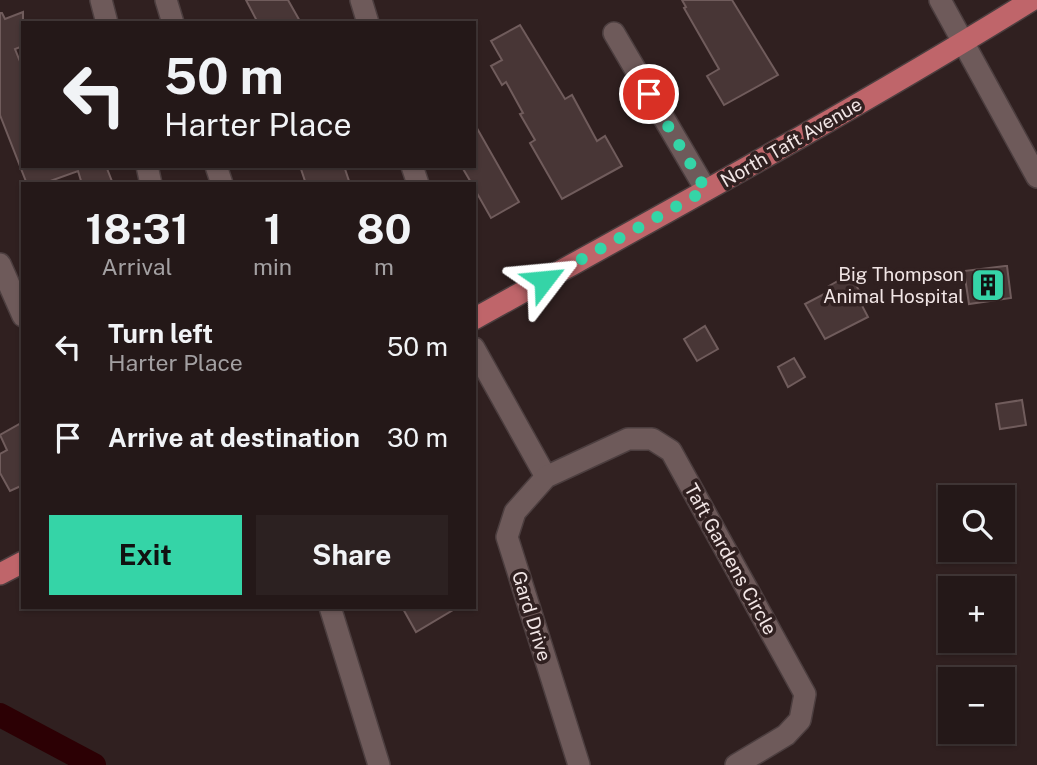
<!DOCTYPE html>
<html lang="en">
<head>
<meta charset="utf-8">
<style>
	:root { --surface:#241818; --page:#2c2121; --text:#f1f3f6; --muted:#a3a0a2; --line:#413737; --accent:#35d4a7 }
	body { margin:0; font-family:"Public Sans",sans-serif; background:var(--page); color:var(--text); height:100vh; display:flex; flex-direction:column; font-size:26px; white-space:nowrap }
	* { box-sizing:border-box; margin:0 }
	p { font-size:23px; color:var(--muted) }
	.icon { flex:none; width:38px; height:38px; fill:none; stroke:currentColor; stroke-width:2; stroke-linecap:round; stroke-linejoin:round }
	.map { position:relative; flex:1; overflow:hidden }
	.details { position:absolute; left:21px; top:182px; width:455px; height:427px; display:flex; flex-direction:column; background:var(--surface); border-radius:0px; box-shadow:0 2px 5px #0004,0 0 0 2px var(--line) }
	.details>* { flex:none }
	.guide { position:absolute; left:21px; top:21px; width:455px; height:147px; border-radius:0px; box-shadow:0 2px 5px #0004,0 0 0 2px var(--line); background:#241818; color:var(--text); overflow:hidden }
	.tools { position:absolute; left:938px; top:485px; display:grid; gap:14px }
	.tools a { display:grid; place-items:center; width:77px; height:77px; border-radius:0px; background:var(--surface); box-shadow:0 2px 5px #0004,0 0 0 2px var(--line); font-size:35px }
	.pin { position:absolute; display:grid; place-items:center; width:60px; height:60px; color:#fff; margin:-30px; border:4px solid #fff; border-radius:50%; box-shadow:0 2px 7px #0007 }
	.me { position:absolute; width:77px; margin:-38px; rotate:61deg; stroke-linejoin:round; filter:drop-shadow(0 0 5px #0008) }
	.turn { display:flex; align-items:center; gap:24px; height:147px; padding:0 28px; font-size:32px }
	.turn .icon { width:91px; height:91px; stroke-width:2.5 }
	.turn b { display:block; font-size:49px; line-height:60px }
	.eta { display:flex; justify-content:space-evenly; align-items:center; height:119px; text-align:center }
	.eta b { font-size:42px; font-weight:700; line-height:49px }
	.button { display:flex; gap:14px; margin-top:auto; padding:14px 28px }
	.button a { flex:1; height:80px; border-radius:0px; background:var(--accent); color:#111; font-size:28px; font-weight:700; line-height:80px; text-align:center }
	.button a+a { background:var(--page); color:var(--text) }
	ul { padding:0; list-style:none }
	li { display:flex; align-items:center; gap:21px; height:91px; padding:0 28px }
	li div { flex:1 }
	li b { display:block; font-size:26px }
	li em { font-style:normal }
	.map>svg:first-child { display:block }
</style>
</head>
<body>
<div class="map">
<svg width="1037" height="765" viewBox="0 0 1037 765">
	<rect width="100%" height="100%" fill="#302020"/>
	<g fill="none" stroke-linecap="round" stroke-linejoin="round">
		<polyline stroke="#2c0004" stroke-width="24" points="0,715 94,765"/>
	</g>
	<g fill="#483636" stroke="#705c5c" stroke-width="2">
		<polygon points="246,0 288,0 301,23 258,23"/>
		<polygon points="682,0 732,0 778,75 724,105 707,76 719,69 684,8 686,7"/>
		<polygon points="23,12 23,46 15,49 23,69 23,166 106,166 113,184 82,184 78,171 42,184 27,184 0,115 0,13 2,13 5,19"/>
		<polygon points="520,25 565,99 572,95 597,141 605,136 622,166 562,199 530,143 535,140 520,114 523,113 506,82 502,85 491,66 502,60 491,41"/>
		<polygon points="474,123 519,202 491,218 474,188 474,184 472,184 462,167 474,166"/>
		<polygon points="300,166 344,166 350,184 306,184"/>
		<polygon points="1005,266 1007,266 1011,298 969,304 964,271"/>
		<polygon points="850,274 862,296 858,298 868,317 825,339 805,304 832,290 829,286"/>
		<polygon points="705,326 718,349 697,361 684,339"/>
		<polygon points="794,358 805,377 788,387 778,367"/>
		<polygon points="1022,400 1026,425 1000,429 996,404"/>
		<polygon points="23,422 23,485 10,491 0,473 0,454 7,450 0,435"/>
		<polygon points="402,607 458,607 416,632"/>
	</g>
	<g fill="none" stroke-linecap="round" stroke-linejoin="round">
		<g stroke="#4c3e3f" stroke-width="24">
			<g id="minor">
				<polyline points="101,0 107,23"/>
				<polyline points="166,0 173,23"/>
				<polyline points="361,0 368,23"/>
				<polyline points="940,0 1037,177"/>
				<polyline points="614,33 706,190"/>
				<polyline points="147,166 151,184"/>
				<polyline points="216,166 222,184"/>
				<polyline points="412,166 418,184"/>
				<polyline points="0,264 23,316"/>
				<polyline points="474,348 546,477"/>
				<polyline points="330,607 379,765"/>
				<polyline points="579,765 507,537 515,512 546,477 628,439 652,439 671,451 805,694 800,720 786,735 736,765"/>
			</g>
		</g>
		<g stroke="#4c3e3f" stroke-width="24">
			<g id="major">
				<path d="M 474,319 C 661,215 850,113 1032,0"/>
				<polyline points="0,574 23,562"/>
			</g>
		</g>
		<use href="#minor" stroke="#6e5a5a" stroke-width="21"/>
		<use href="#major" stroke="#bf656a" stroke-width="21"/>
	</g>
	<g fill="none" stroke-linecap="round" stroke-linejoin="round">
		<polyline stroke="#35d4a7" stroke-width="12" stroke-dasharray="0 21.6" points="544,280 706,190 649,94"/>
	</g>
	<defs>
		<g id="building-square" transform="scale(1.75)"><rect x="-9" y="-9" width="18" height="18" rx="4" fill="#35d4a7" stroke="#302020"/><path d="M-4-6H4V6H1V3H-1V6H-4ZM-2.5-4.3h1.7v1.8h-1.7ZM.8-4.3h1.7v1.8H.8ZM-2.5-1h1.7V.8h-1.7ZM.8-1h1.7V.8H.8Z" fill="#111"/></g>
	</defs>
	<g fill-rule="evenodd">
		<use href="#building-square" x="988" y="285"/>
	</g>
	<g text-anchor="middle" stroke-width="7" stroke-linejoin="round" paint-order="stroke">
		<g font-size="19" fill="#f1e5e5" stroke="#302020">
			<text transform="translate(791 142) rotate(-30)" y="7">North Taft Avenue</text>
			<text transform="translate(731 559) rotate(61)" y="7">Taft Gardens Circle</text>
			<text transform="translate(532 616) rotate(73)" y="7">Gard Drive</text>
		</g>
		<g font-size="19" fill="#f1e5e5" stroke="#302020" text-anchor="end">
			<text x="964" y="281">Big Thompson<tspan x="964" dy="22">Animal Hospital</tspan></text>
		</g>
	</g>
</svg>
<div class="tools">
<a><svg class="icon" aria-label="search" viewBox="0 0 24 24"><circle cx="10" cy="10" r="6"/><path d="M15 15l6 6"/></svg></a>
<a>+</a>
<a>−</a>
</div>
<div class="pin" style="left:649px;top:94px;background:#d93025"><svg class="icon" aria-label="arrive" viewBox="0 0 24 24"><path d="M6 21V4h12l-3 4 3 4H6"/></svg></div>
<svg class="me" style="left:544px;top:280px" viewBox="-20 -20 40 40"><path d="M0-17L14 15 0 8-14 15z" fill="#35d4a7" stroke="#fff" stroke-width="4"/></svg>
<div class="guide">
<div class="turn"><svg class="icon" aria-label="left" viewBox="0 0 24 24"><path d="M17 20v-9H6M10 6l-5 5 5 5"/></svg><div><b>50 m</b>Harter Place</div></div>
</div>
<section class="details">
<div class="eta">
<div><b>18:31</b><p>Arrival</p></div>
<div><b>1</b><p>min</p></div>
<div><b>80</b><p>m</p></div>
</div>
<ul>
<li><svg class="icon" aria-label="left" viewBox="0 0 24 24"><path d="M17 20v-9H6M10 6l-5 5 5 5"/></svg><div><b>Turn left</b><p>Harter Place</p></div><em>50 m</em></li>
<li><svg class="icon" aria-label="arrive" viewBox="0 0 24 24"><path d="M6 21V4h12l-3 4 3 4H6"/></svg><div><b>Arrive at destination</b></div><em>30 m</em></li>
</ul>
<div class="button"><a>Exit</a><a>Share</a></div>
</section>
</div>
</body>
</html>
